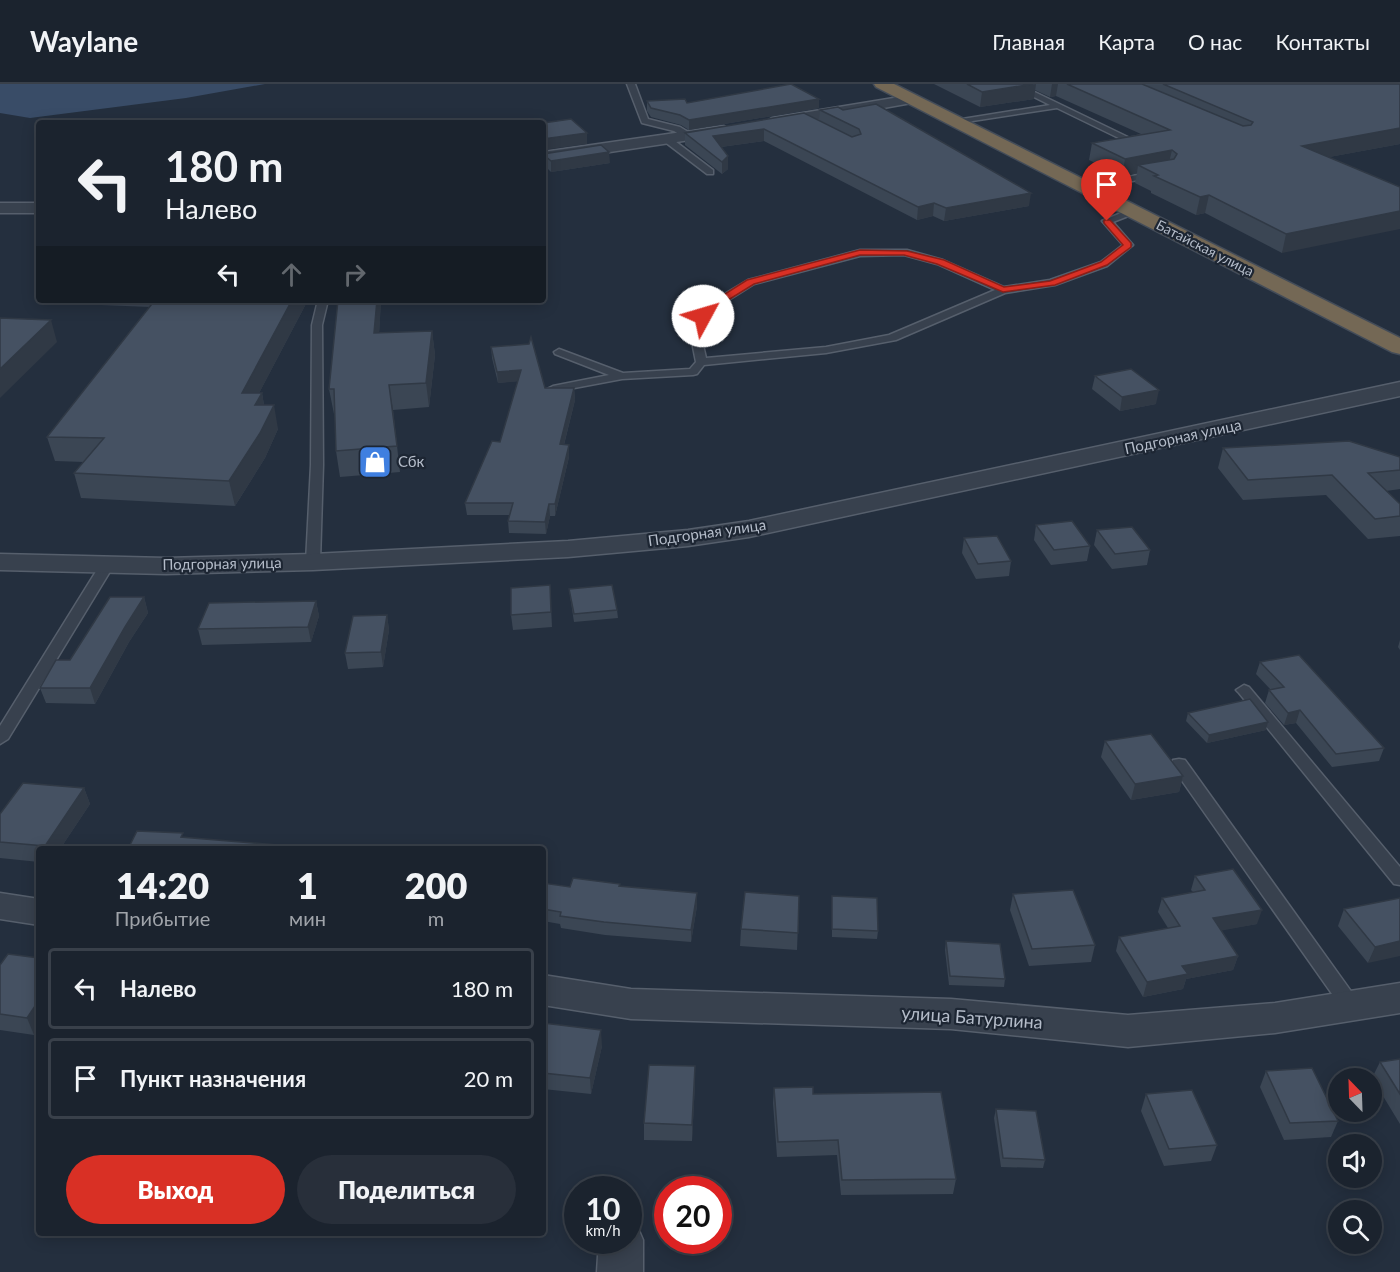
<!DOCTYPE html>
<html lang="ru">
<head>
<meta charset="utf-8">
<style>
	:root { --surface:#1b232e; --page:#282f3a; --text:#f1f3f6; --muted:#a0a4aa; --line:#39404a; --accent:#d93025 }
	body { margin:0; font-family:Lato,sans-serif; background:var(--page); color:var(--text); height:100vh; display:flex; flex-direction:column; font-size:22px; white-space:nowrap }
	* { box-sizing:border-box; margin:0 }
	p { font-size:20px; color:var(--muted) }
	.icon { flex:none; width:33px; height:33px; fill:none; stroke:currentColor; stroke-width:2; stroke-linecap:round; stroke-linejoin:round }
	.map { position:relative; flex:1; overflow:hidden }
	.drawer { position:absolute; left:36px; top:762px; width:510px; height:390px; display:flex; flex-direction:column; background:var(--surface); border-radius:6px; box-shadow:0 3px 15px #0003,0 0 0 2px var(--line) }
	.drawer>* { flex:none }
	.top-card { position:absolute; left:36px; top:36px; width:510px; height:183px; border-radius:6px; box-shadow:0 3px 15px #0003,0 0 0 2px var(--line); background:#1b232e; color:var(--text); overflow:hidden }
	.needle { width:39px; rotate:337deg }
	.controls { position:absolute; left:1328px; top:984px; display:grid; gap:12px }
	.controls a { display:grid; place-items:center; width:54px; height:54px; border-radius:50%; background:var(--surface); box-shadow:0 3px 15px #0003,0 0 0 2px var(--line); font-size:30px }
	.speed { position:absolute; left:564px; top:1092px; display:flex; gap:12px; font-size:30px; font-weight:700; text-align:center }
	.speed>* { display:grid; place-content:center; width:78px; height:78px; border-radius:50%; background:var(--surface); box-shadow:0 3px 15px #0003,0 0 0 2px var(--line); line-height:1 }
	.speed small { font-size:15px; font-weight:400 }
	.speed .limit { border:9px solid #d22; background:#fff; color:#111 }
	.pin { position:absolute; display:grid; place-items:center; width:51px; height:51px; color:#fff; margin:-62px -26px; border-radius:50% 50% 50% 0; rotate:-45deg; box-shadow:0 0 6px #0007 }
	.pin .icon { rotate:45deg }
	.me { position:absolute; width:66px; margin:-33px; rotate:51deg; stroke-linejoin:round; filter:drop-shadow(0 0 4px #0008) }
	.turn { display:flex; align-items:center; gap:21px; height:126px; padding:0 30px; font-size:27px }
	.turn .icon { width:78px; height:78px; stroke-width:2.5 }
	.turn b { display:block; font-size:42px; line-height:51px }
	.lanes { display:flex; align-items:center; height:57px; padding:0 30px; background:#0003; justify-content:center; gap:30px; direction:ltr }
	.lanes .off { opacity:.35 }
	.eta { display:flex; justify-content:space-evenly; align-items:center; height:102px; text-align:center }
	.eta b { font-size:36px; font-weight:800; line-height:42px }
	.cta { display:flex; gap:12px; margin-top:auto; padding:12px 30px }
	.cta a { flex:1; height:69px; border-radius:36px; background:var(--accent); color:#fff; font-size:24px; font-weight:800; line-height:69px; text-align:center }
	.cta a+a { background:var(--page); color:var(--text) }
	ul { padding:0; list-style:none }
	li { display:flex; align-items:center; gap:18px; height:81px; margin:0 12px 9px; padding:0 18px; border:3px solid var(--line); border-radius:6px }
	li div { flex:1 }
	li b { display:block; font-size:22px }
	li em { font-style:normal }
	header { display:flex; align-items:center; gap:36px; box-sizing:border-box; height:84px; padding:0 30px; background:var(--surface); border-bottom:2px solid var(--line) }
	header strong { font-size:28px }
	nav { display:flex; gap:33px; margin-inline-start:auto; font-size:21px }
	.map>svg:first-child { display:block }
</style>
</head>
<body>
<header>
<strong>Waylane</strong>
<nav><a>Главная</a><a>Карта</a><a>О нас</a><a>Контакты</a></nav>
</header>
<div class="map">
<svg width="1400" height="1188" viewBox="0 0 1400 1188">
	<rect width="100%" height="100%" fill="#242f3e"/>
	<polygon fill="#394c67" points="0,0 265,0 186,14 30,34 0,29"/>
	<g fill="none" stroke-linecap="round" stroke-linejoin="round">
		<g stroke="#565f6c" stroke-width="3">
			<g id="lane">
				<polygon points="627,0 635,0 648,35 680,43 693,51 693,55 687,55 674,47 642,39"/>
				<polygon points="1008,0 1018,0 1136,57 1129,59 1057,24 953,40 952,38 956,36 1050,21"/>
				<polygon points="665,54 671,54 713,86 713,90 707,90 665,58"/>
				<polygon points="1156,87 1160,90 1159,92 1085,106 1081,103"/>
				<path d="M 1133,124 L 1137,127 L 1136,129 L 1113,138 L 1133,161 L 1107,182 L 1055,201 L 1005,209 L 896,256 L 826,269 L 704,281 L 697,290 L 693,291 L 622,295 L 553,308 L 547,305 L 553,302 L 609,291 L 555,270 L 554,268 L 559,265 L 623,289 L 690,285 L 696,278 L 689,243 L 708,220 L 748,196 L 860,166 L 907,166 L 943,176 L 1004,203 L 1050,196 L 1101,178 L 1123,161 L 1102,137 ZM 904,171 L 937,180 L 995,206 L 889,251 L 826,263 L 706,274 L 699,243 L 716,224 L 754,200 L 860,172 Z"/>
				<polygon points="318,216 328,216 322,241 323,381 320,478 313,482 306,478 311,381 312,241"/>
				<polygon points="107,477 114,481 8,655 0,660 0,642 100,481"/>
				<polygon points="1244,601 1249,603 1400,783 1400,801 1394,800 1239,609 1236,606"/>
				<polygon points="1179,675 1185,676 1358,917 1361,922 1358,927 1351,930 1344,927 1173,684 1171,680 1173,676"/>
			</g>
		</g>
		<g stroke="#565f6c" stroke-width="3">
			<g id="street">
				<polygon points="912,11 917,12 919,15 917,18 772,44 764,39 772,34"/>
				<polygon points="724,42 732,47 730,50 543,78 543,68"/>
				<rect x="0" y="119" width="39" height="10"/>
				<polygon points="1400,298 1400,312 749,453 688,462 568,473 313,486 166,490 0,486 0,470 166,474 313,470 568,457 688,446 749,437"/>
				<polygon points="0,809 39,815 39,841 0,835"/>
				<polygon points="543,891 631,905 951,915 1128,931 1275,919 1400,899 1400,929 1275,949 1128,963 951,945 631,935 543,921"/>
				<polygon points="628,1138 637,1142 643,1156 643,1188 597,1188 599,1156 628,1156"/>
			</g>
		</g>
		<g stroke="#434c59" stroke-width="3">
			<polygon id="highway" points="874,0 894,0 1400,254 1400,270 1392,268 876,3"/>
		</g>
		<use href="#lane" fill="#38414e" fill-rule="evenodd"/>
		<use href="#street" fill="#38414e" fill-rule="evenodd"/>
		<use href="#highway" fill="#746855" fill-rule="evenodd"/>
	</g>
	<g fill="#3b4654">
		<polygon points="934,0 1400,0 1400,60 1329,73 1282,169 1205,129 1196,131 1151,109 1151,107 1135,99 1137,89 1122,92 1089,76 1092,59 1141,50 1056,12 1050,13 1035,6 1034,15 980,23"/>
		<polygon points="819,15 819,24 689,46 681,41 651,33 647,27 647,17 687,19"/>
		<polygon points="820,26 1029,122 944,137 933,132 917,136 764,57 721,63 728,72 728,85 722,90 685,61 685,49 819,36"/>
		<polygon points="543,69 610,79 551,88 543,80"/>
		<polygon points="99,216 308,216 259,309 262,309 264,321 278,345 265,374 235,422 81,414 74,389 84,378 55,377 47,353 150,223 101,221"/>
		<polygon points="381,216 379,249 432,247 435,271 429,323 393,326 400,388 340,393 336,367 335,330 334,330 329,305"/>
		<polygon points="491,263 545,304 574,304 575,316 564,361 569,361 569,373 555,432 550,432 546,450 509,449 508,437 510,431 467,431 465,419 500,358 518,297 498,299 492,274"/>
		<polygon points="1095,292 1156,320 1120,327 1092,305"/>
		<polygon points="1223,364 1400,373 1400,405 1386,407 1400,420 1400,452 1368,455 1326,411 1243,416 1218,384"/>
		<polygon points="1036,441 1090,462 1087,477 1051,481 1034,456"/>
		<polygon points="1097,446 1150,466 1147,481 1112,485 1094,461"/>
		<polygon points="964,454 1011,477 1009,492 976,495 962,469"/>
		<polygon points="550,501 552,543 513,546 511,531"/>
		<polygon points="569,505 617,526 618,534 574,538"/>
		<polygon points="144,513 148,529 129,558 95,620 46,619 40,604 70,576"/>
		<polygon points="316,517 319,532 311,558 202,561 198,545"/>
		<polygon points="387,531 389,546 383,583 348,585 345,569"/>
		<polygon points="1400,556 1400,566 1398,563"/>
		<polygon points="1260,578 1384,664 1379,677 1332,683 1296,639 1284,641 1265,619 1269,606 1271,606 1256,590"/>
		<polygon points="1188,629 1266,646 1207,659 1186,637"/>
		<polygon points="1105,657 1183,692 1179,708 1131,716 1101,673"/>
		<polygon points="84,704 90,720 60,765 39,765 39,778 0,774 0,730"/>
		<polygon points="1195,792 1257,840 1221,846 1238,872 1233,886 1186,895 1183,905 1143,913 1116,867 1119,853 1168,844 1158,828 1162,814 1193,808 1191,806"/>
		<polygon points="543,799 570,803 620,802 697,822 691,858 605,851 561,844 560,840 543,837"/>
		<polygon points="1013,810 1095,861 1091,878 1029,882 1010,826"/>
		<polygon points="799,812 797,866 740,862 741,845"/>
		<polygon points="832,812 878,847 877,855 832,853"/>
		<polygon points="1400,814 1368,879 1338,842 1344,825"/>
		<polygon points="946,857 1005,895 1004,903 949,901 945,866"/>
		<polygon points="39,874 39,943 34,951 0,946 0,881"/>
		<polygon points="543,939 602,962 591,1010 543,1005"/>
		<polygon points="1400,975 1400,1040 1372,994 1380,978"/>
		<polygon points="695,982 695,999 692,1057 644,1056 644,1039"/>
		<polygon points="1266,987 1338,1037 1331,1053 1284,1056 1260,1003"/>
		<polygon points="774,1004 813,1010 956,1095 953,1110 841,1111 837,1071 777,1073 773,1019"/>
		<polygon points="1146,1010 1217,1061 1211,1077 1164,1082 1141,1027"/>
		<polygon points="996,1025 1045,1076 1043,1084 1001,1083 994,1034"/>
	</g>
	<g fill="#303945">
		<polygon points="1036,0 1034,15 980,23 982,8"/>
		<polygon points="1052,0 1058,0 1056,12 1050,13"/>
		<polygon points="819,15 819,24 689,46 689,36"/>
		<polygon points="1400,44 1400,60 1297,79 1302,62"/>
		<polygon points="764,45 764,57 713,64 713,52"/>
		<polygon points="587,49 587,60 543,66 543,55"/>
		<polygon points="1172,66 1168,83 1138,81 1137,89 1122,92 1125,75"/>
		<polygon points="609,68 610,79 551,88 551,77"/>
		<polygon points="728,72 728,85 722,90 722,78"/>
		<polygon points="1031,109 1029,122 944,137 946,124"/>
		<polygon points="1209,111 1205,129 1196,131 1200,113"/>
		<polygon points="934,119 933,132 917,136 918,123"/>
		<polygon points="1400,127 1400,145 1282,169 1286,150"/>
		<polygon points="292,216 308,216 247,332 242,309"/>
		<polygon points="377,216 381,216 378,273 374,249"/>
		<polygon points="51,236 57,258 0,314 0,285"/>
		<polygon points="432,247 435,271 429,323 426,299"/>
		<polygon points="521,286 522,297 498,299 497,288"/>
		<polygon points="389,301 393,326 400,388 397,362"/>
		<polygon points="574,304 575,316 561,372 560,360"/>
		<polygon points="1159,306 1156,320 1120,327 1122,313"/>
		<polygon points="262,309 266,333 255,321"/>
		<polygon points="274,321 278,345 265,374 235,422 229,397"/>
		<polygon points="569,361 569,373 555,432 555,420"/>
		<polygon points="549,420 550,432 546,450 545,438"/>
		<polygon points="144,513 148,529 129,558 95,620 90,604 125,543"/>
		<polygon points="316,517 319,532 311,558 308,543"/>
		<polygon points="387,531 389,546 383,583 381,568"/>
		<polygon points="1300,626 1296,639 1284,641 1288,629"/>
		<polygon points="1268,638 1266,646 1207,659 1209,651"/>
		<polygon points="1183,692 1179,708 1131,716 1135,700"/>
		<polygon points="84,704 90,720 60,765 46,765 45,762"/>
		<polygon points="697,809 697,822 691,858 691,846"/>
		<polygon points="1262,826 1257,840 1209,849 1213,834"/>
		<polygon points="1400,857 1400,872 1368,879 1375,863"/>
		<polygon points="1238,872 1233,886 1186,895 1183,905 1143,913 1147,898 1182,882"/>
		<polygon points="39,916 39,943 34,951 27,934"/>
		<polygon points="601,946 602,962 591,1010 590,994"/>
		<polygon points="695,982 695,999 692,1057 692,1041"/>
	</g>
	<g fill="#455162" stroke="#303945" stroke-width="1.5">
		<polygon points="791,0 819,15 689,36 680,31 651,24 647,17 685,15 687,19"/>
		<polygon points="967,0 1033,0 982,8"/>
		<polygon points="1067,0 1142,0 1243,42 1251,41 1253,38 1163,0 1400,0 1400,44 1302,62 1400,103 1400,127 1286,150 1209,111 1200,113 1154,92 1158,91 1138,81 1174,75 1177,70 1172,66 1125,75 1092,59 1170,46"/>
		<polygon points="876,20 1031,109 946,124 934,119 918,123 764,45 713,52 728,72 722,78 685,49 804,29 852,53 861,50 859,45 820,26 838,23 843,26"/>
		<polygon points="571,35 587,49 543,55 543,39"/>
		<polygon points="601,61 609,68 551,77 543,70"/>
		<polygon points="155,216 292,216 242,309 262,309 255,321 274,321 260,349 229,397 74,389 104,354 47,353"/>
		<polygon points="338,216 377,216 374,249 432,247 426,299 389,301 397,362 336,367 334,305 329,305"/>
		<polygon points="0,234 51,236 0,285"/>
		<polygon points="531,253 545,304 574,304 560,360 569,361 555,420 549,420 545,438 508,437 513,419 465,419 492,357 500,358 521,286 497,288 491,263 529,260"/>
		<polygon points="1131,285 1159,306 1122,313 1095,292"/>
		<polygon points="1349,357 1400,373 1400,386 1368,389 1400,420 1400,432 1375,435 1332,391 1248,396 1223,364"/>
		<polygon points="1072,437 1090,462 1054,466 1036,441"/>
		<polygon points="1132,443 1150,466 1115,470 1097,446"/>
		<polygon points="997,452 1011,477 978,480 964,454"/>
		<polygon points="550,501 551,528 511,531 511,504"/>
		<polygon points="612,501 617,526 574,530 569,505"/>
		<polygon points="110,513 144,513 125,543 90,604 40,604 56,576 70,576"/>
		<polygon points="316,517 308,543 198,545 209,519"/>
		<polygon points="387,531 381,568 345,569 353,532"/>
		<polygon points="1299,571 1384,664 1336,670 1300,626 1288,629 1269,606 1284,603 1260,578"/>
		<polygon points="1250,615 1268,638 1209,651 1188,629"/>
		<polygon points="1151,650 1183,692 1135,700 1105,657"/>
		<polygon points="23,699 84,704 45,762 0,758 0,730"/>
		<polygon points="137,747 183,749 181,753 326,765 128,765"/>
		<polygon points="1233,785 1262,826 1213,834 1238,872 1182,882 1188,890 1147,898 1119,853 1180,842 1162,814 1205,806 1195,792"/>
		<polygon points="573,794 620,800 619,802 697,809 691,846 604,838 560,832 561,828 543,825 543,799 570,803"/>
		<polygon points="1073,806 1095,861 1032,865 1013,810"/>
		<polygon points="745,808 799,812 798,849 741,845"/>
		<polygon points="832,812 877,814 878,847 832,845"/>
		<polygon points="1400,814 1400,857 1375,863 1344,825"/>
		<polygon points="946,857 1000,860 1005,895 950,892"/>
		<polygon points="8,870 39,874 39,916 27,934 0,930 0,881"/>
		<polygon points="543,939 601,946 590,994 543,989"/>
		<polygon points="1400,975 1400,1010 1380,978"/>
		<polygon points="649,981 695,982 692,1041 644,1039"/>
		<polygon points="1312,984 1338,1037 1290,1039 1266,987"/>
		<polygon points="813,1003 813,1010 941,1008 956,1095 842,1096 838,1056 778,1058 774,1004"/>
		<polygon points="1192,1006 1217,1061 1169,1065 1146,1010"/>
		<polygon points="996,1025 1036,1027 1045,1076 1003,1074"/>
	</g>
	<polygon fill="#d93025" stroke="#8d1f18" stroke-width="1.5" points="1104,136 1110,136 1131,159 1131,163 1107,181 1055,201 1003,208 937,180 904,171 860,171 754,200 715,224 706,234 698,232 709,220 747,196 860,166 907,167 944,176 1004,203 1050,197 1101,178 1123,161 1104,139"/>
	<defs>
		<g id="shop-square" transform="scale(1.725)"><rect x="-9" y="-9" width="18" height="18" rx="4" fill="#3f7fe0" stroke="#1d2633"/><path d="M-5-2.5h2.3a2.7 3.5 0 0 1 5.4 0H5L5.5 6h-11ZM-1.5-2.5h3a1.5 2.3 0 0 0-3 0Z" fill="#fff"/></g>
	</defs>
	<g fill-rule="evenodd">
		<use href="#shop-square" x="375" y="378"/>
	</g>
	<g text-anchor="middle" stroke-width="4.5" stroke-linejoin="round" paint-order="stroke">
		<g font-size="14" fill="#b4bcc9" stroke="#1d2633">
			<text transform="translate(1205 164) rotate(27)" y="5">Батайская улица</text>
		</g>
		<g font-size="15" fill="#b4bcc9" stroke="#1d2633">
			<text transform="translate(1183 353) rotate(-12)" y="5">Подгорная улица</text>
			<text transform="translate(707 449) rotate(-8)" y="5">Подгорная улица</text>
			<text transform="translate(222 480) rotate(-1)" y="5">Подгорная улица</text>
		</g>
		<g font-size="15" fill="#b4bcc9" stroke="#1d2633" text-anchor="start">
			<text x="398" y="383">Сбк</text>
		</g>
		<g font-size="18" fill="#b4bcc9" stroke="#1d2633">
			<text transform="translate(972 934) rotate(4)" y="6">улица Батурлина</text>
		</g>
	</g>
</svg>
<div class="controls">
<a><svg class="needle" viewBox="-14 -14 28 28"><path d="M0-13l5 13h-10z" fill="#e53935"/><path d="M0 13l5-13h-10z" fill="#a0a4aa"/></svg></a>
<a><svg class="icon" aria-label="sound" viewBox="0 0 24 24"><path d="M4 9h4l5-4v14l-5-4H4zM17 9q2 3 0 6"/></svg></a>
<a><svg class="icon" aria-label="search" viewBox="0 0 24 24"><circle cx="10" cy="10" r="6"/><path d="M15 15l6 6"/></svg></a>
</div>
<div class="speed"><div>10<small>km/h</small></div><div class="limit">20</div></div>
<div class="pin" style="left:1107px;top:137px;background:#d93025"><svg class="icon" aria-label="arrive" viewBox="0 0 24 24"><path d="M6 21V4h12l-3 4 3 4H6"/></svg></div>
<svg class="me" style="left:703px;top:232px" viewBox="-20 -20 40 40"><circle r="19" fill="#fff"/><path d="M0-13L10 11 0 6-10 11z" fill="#d93025"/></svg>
<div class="top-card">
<div class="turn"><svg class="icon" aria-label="left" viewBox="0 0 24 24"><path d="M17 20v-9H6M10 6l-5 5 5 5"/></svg><div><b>180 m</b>Налево</div></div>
<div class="lanes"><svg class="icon" aria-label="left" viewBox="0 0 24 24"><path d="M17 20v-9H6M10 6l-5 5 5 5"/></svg><svg class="icon off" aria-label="ahead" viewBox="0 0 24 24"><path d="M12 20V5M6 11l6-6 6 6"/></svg><svg class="icon off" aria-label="right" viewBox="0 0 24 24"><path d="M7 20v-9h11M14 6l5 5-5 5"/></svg></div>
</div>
<section class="drawer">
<div class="eta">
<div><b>14:20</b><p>Прибытие</p></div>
<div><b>1</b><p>мин</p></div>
<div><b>200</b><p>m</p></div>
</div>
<ul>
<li><svg class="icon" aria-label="left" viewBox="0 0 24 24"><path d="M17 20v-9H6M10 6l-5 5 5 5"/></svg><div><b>Налево</b></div><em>180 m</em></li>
<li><svg class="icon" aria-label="arrive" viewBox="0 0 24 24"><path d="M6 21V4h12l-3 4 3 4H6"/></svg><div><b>Пункт назначения</b></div><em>20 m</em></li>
</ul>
<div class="cta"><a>Выход</a><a>Поделиться</a></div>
</section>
</div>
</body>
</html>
